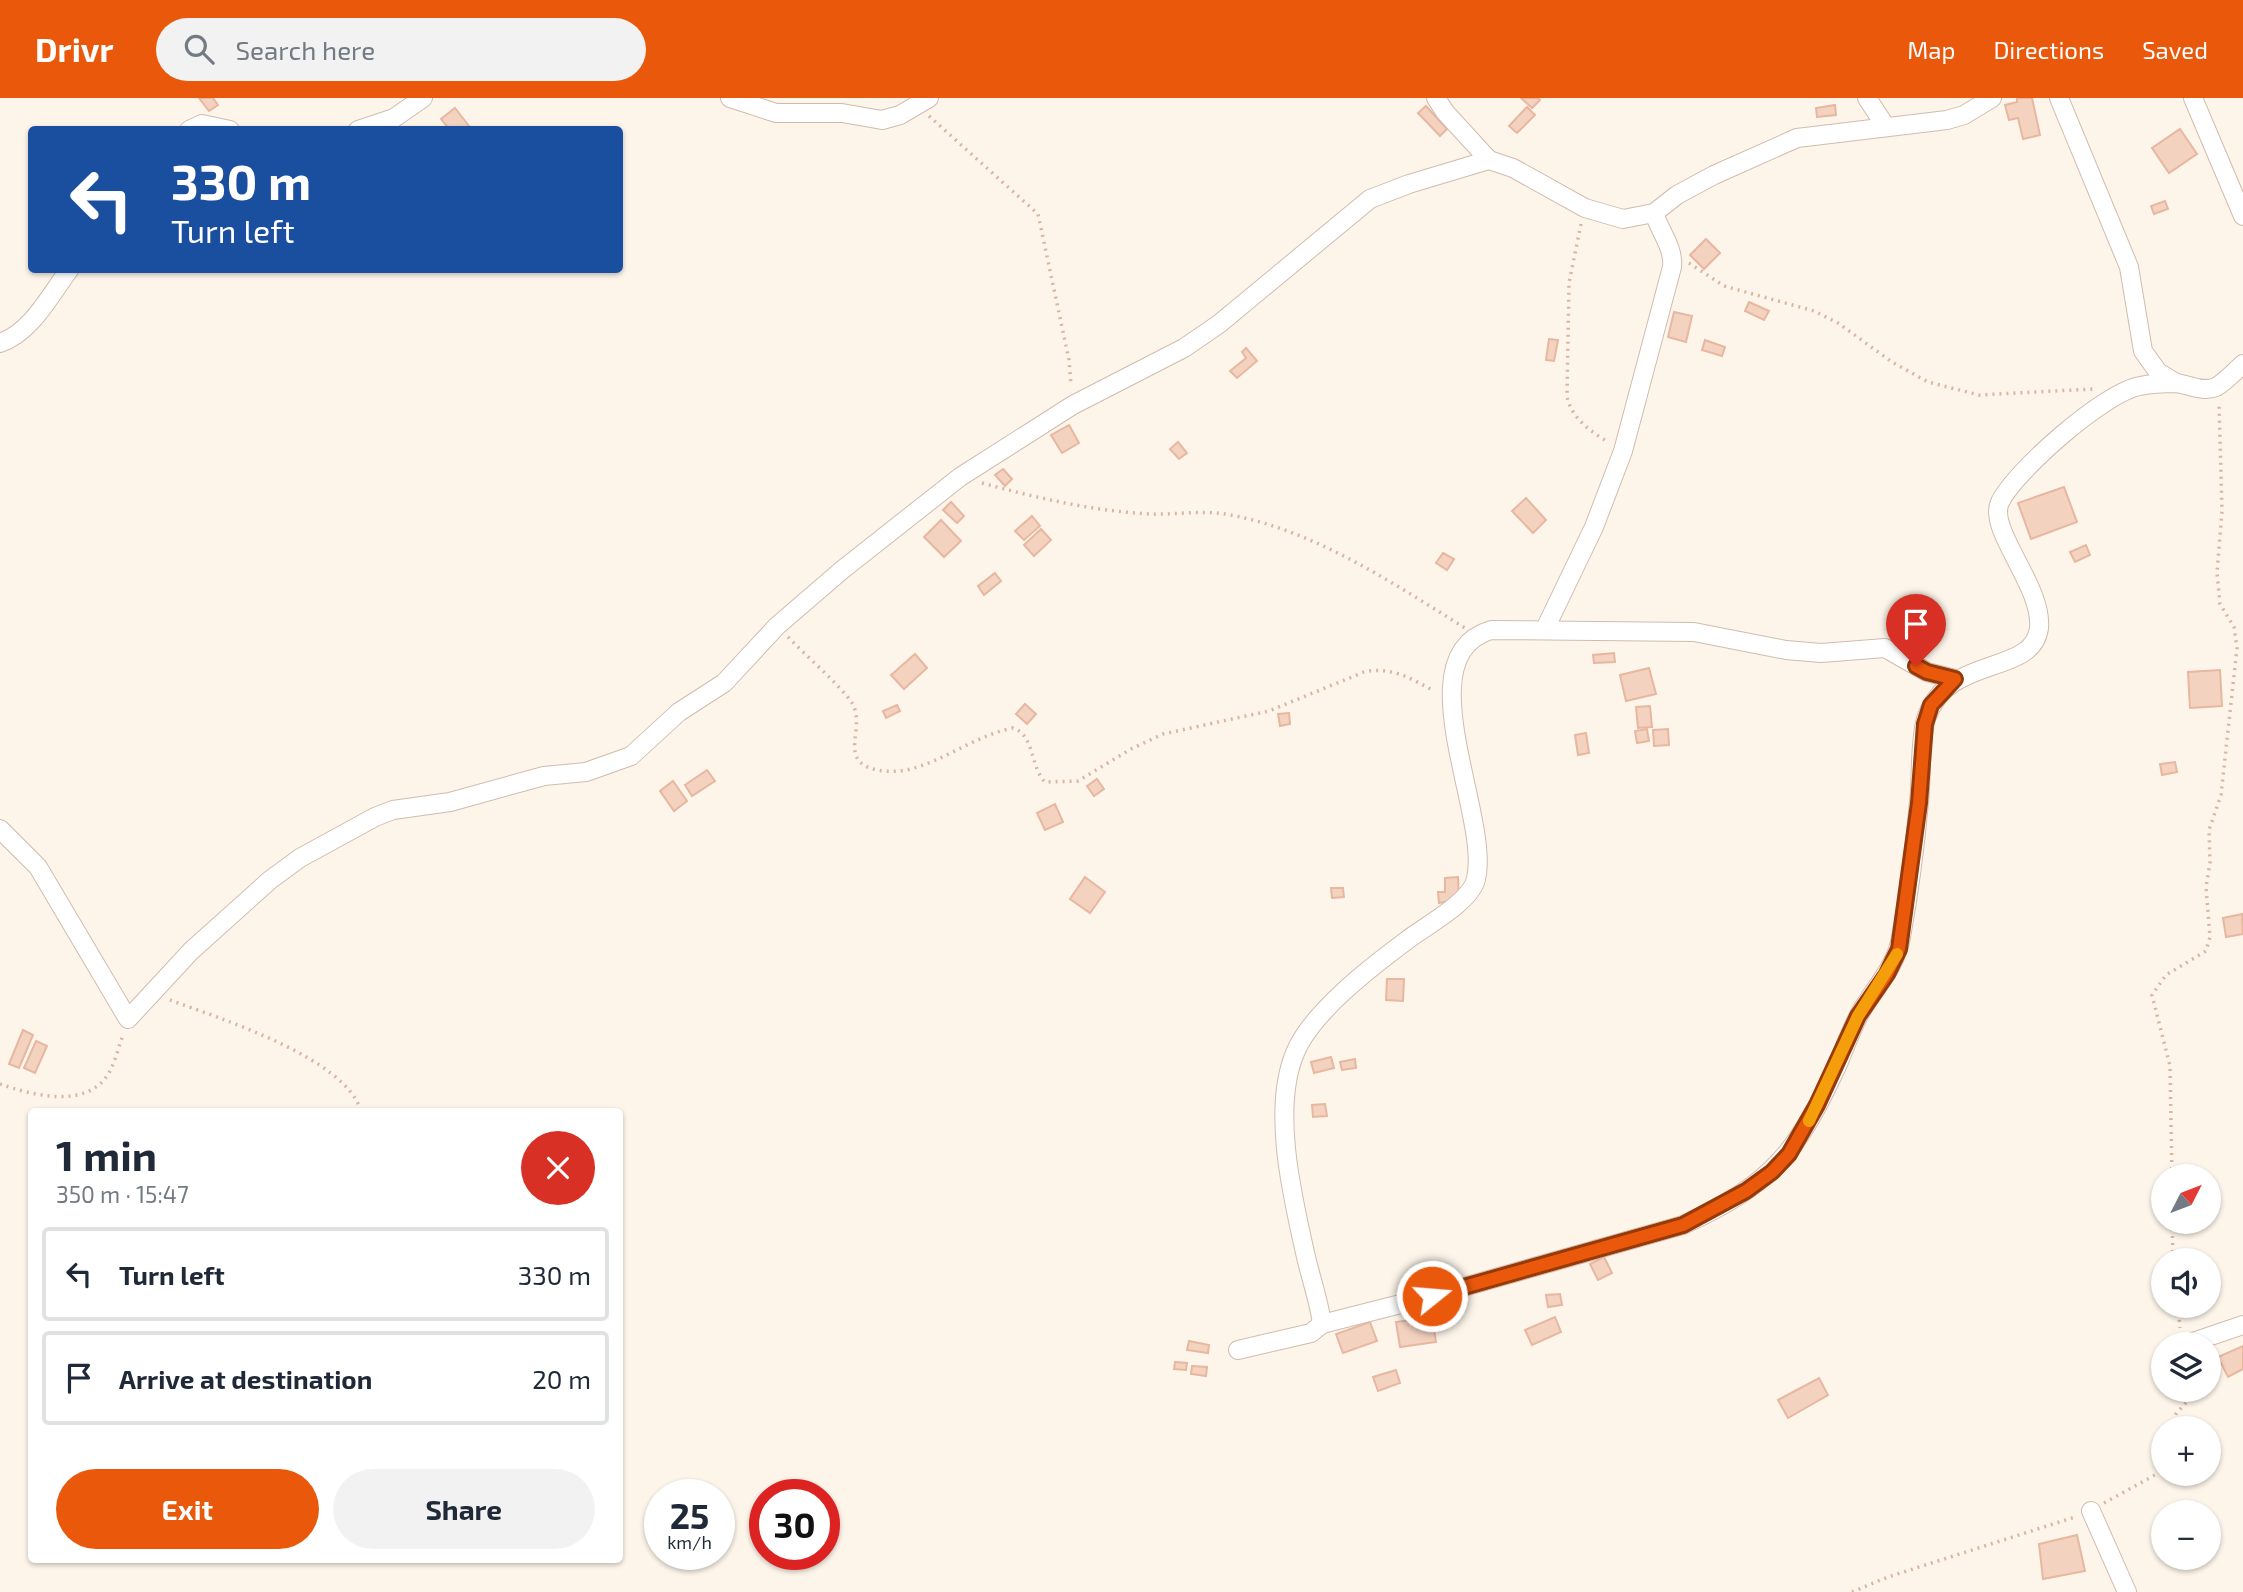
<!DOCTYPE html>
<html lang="en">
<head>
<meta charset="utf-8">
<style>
	:root { --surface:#fff; --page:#f2f2f3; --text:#1f2937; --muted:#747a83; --line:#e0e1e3; --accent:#ea580c }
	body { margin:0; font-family:"Exo 2",sans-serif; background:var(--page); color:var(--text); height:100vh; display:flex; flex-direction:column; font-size:26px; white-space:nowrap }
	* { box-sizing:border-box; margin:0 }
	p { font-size:23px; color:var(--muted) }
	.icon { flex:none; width:38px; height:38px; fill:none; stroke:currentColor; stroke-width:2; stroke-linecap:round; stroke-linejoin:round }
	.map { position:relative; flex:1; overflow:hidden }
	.panel { position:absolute; left:28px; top:1010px; width:595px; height:455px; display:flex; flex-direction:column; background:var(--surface); border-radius:7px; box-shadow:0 2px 5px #0004 }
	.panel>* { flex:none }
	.banner { position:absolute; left:28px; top:28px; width:595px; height:147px; border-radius:7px; box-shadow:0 2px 5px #0004; background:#1a4fa0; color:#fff; overflow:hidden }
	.needle { width:46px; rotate:48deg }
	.buttons { position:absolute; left:2151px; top:1066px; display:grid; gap:14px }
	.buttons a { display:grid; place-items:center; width:70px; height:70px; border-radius:50%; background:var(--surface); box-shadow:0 2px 5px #0004; font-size:35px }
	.speed { position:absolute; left:644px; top:1381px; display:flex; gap:14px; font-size:35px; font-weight:700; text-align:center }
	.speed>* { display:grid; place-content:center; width:91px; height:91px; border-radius:50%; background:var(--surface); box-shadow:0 2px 5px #0004; line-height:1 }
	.speed small { font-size:18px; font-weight:400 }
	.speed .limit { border:10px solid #d22; background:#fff; color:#111 }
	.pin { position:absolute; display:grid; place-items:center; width:60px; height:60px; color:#fff; margin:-72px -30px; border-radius:50% 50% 50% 0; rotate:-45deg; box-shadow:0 0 7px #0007 }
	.pin .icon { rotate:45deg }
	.me { position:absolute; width:77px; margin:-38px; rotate:73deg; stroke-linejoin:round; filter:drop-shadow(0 0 5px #0008) }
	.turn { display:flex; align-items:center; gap:24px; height:147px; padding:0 28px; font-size:32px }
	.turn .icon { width:91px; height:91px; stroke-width:2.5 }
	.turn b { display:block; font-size:49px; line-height:60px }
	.round { display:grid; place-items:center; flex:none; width:74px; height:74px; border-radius:37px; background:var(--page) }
	.head { display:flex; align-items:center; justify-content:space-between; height:119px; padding:0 28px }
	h1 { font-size:42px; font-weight:700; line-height:52px }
	.primary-button { display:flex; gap:14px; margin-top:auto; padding:14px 28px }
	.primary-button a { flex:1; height:80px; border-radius:42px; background:var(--accent); color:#fff; font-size:28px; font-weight:700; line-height:80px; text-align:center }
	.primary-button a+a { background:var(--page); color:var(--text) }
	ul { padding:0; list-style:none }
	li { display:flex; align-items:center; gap:21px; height:94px; margin:0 14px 10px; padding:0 14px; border:4px solid var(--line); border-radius:7px }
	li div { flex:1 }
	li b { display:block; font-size:26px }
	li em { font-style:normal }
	header { display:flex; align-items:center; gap:42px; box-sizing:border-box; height:98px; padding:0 35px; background:var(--accent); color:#fff }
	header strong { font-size:33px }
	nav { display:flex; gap:38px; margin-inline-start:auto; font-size:24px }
	.search { width:490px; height:63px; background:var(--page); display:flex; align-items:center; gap:18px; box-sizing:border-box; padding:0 24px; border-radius:38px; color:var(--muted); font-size:26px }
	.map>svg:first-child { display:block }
</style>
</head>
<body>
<header>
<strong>Drivr</strong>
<div class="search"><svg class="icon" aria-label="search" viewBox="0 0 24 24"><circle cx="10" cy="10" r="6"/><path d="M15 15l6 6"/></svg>Search here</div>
<nav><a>Map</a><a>Directions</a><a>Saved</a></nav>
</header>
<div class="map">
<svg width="2243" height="1494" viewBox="0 0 2243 1494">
	<rect width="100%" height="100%" fill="#fdf5ea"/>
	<g fill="#f4d2c0" stroke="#e7b7a0" stroke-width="2">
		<polygon points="199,0 213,0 218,7 209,13"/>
		<polygon points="1521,0 1538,0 1540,2 1532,10"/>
		<polygon points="2017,0 2032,0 2040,37 2023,41 2018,20 2009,22 2005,7 2017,4"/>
		<polygon points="1835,7 1836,17 1817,19 1816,10"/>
		<polygon points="1426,8 1447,31 1440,38 1418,15"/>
		<polygon points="1527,9 1535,17 1517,35 1509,28"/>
		<polygon points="455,10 469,28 464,32 450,32 441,21"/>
		<polygon points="2180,31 2197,56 2169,75 2152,50"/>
		<polygon points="2165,103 2168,111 2154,116 2151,108"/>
		<polygon points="1706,141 1720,155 1704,171 1690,157"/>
		<polygon points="1749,204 1769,213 1764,222 1745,213"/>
		<polygon points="1674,214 1692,218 1686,244 1668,239"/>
		<polygon points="1549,241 1558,242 1554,263 1546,262"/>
		<polygon points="1705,242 1725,249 1722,258 1702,252"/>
		<polygon points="1246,250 1257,263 1237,280 1230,273 1246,260 1242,254"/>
		<polygon points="1069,327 1079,345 1062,355 1051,337"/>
		<polygon points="1178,344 1187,355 1179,361 1170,351"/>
		<polygon points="1003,371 1012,381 1005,388 995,377"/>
		<polygon points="2064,389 2077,424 2031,441 2018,405"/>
		<polygon points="1526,400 1546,422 1533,435 1512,413"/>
		<polygon points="951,404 964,418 957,425 943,412"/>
		<polygon points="1032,418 1040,428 1024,442 1015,433"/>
		<polygon points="941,422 961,443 944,459 924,439"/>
		<polygon points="1041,431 1051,442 1034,458 1024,447"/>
		<polygon points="2086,447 2090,457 2075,464 2070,454"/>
		<polygon points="1443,455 1454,461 1447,472 1436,465"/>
		<polygon points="995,475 1001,483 984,497 978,488"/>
		<polygon points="1614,555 1615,564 1594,565 1593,557"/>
		<polygon points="915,556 927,570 904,591 891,577"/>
		<polygon points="1649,570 1656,596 1626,603 1620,577"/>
		<polygon points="2220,572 2222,608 2190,610 2188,574"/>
		<polygon points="1025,606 1036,616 1027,626 1016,616"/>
		<polygon points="897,607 900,613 886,620 883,613"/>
		<polygon points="1650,608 1652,629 1638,630 1636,609"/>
		<polygon points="1289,615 1290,626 1280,628 1278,616"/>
		<polygon points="1647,631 1649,643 1637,645 1635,633"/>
		<polygon points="1668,631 1669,647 1654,648 1653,632"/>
		<polygon points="1586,635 1589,655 1578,657 1575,637"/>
		<polygon points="2175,664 2177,674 2162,677 2160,666"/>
		<polygon points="707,672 715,683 692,698 685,687"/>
		<polygon points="1097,681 1104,691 1094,698 1087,688"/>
		<polygon points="673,683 687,703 674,713 660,693"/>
		<polygon points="1055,706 1063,724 1045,732 1037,715"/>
		<polygon points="1085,779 1105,794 1090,815 1070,801"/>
		<polygon points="1458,779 1459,801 1439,805 1438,794 1445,794 1445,780"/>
		<polygon points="1331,790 1343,790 1344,799 1332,800"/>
		<polygon points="2242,816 2243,836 2226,839 2223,820"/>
		<polygon points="1387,881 1404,881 1403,903 1386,902"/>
		<polygon points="23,932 33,937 19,970 9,966"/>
		<polygon points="36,943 47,948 35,975 24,970"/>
		<polygon points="1331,959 1334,970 1314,975 1311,964"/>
		<polygon points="1355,961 1356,970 1342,972 1340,964"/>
		<polygon points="1325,1006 1327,1018 1313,1019 1312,1007"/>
		<polygon points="1604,1159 1612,1175 1598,1182 1590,1166"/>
		<polygon points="1560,1196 1562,1207 1548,1209 1546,1197"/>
		<polygon points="1432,1219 1436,1244 1400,1249 1396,1224"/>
		<polygon points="1555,1219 1561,1234 1532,1247 1525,1232"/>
		<polygon points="1370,1224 1377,1243 1343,1255 1336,1236"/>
		<polygon points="1189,1243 1209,1247 1208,1255 1187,1252"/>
		<polygon points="2243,1248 2243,1271 2228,1279 2218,1259"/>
		<polygon points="1175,1264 1187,1265 1186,1272 1174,1271"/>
		<polygon points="1192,1268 1207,1269 1206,1278 1191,1276"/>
		<polygon points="1396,1272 1400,1285 1378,1293 1373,1279"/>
		<polygon points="1819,1280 1828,1297 1788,1320 1778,1302"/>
		<polygon points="2077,1437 2085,1473 2043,1481 2039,1446"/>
	</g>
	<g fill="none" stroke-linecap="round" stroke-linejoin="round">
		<g stroke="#d1bbae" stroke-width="20">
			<g id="minor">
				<polyline points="730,0 776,15 842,15 882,22 900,17 929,0"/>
				<polyline points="1436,0 1445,14 1489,62 1513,70 1585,110 1623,121 1654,115 1677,97 1714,77 1797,40 1947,22 1964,17 1992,0"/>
				<polyline points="1867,0 1886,29"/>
				<polyline points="2059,0 2129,169 2143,253 2158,274 2176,285"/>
				<polyline points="2193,0 2243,118"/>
				<polyline points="189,32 202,26 230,32"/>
				<polyline points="358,32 394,20 423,0"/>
				<path d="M 0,245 C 31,235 51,196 69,172"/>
				<path d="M 1545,531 L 1594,429 L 1623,353 L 1672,169 C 1674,149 1660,134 1654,115"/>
				<polyline points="0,731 38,769 128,921 191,853 270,782 300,760 375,719 393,712 450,704 544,678 586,674 631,658 679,614 724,585 777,528 842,472 960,379 1073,307 1184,250 1219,226 1370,101 1409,86 1489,62"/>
				<path d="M 1322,1226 L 1432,1198 L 1683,1127 C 1773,1086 1797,1054 1838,966 C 1845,949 1851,932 1859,917 C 1874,890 1896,870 1901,839 C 1909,795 1915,749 1919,704 C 1922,678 1919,647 1926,621 C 1947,555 2033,579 2039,530 C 2043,488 1987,432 2000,404 C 2016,372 2105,294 2140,288 C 2150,286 2164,285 2175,285 C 2188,286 2203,295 2216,289 C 2225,284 2235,273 2243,266"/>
				<polyline points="2187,1246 2243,1227"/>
				<path d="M 1238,1252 L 1311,1235 L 1322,1226 C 1319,1203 1311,1181 1306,1159 C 1293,1101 1271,1012 1295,955 C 1311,915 1371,869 1406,843 C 1425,828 1471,804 1476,781 C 1491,718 1404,558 1491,532 L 1694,534 L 1786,552 L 1821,555 L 1885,550 L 1927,574 L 1955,581"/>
				<polyline points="2091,1413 2127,1494"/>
			</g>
		</g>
		<g stroke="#dab5a3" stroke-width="3.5" stroke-dasharray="2 5" stroke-linecap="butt">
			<polyline points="929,18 1038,116 1069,262 1071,287"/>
			<path d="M 1581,126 L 1569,185 L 1567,298 C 1571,320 1590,333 1608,344"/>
			<polyline points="1689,165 1724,188 1814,213 1838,225 1892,264 1928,284 1979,297 2093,291"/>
			<path d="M 982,385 C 1037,400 1093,413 1150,416 C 1175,417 1201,412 1225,416 C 1313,431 1391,484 1465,530"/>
			<path d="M 788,539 C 806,558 839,586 852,605 C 867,631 836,663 877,672 C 888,674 902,674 914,670 C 949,660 977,637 1013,630 C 1035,637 1030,669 1045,684 L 1078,683 L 1131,651 L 1163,636 L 1269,613 L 1364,574 C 1391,568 1412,581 1434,593"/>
			<path d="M 170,902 C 218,920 345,959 361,1013"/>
			<path d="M 0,986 C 32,997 84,1011 107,978 C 115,966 118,950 123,937"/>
			<polyline points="2172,1078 2170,968 2152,897 2166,877 2206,853 2210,839 2206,789 2210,765 2209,732 2221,697 2237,550 2234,529 2220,506 2217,475 2222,413 2219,305"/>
			<polyline points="2172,1124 2173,1162"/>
			<polyline points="2178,1208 2180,1230"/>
			<polyline points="2171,1330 2176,1316 2191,1299 2190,1292"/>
			<polyline points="2104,1405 2155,1377 2163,1366"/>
			<polyline points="1852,1494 1888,1479 2075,1419"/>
		</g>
		<use href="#minor" stroke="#fff" stroke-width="18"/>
	</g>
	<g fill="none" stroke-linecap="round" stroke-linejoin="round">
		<g stroke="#983908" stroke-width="18">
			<polyline id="route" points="1432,1198 1683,1127 1746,1093 1772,1074 1789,1056 1817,1007 1858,918 1887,876 1899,851 1919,705 1925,626 1931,607 1955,581 1927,574 1916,568"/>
		</g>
		<use href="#route" stroke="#ea580c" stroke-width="12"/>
		<polyline stroke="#f59e0b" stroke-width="12" points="1809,1023 1858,918 1897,856"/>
	</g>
</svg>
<div class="buttons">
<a><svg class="needle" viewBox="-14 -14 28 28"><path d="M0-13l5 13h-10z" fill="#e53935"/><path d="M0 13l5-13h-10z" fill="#747a83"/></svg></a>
<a><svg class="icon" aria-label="sound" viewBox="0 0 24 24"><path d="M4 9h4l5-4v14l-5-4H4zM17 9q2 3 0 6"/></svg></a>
<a><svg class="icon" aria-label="layers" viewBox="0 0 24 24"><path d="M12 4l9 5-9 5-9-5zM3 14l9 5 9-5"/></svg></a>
<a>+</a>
<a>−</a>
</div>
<div class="speed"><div>25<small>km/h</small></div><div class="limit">30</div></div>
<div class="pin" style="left:1916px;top:568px;background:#d93025"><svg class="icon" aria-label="arrive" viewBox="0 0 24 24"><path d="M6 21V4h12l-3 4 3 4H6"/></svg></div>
<svg class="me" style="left:1432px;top:1198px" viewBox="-20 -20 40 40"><circle r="17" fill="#ea580c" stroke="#fff" stroke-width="3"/><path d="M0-11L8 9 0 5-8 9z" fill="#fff"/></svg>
<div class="banner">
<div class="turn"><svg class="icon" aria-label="left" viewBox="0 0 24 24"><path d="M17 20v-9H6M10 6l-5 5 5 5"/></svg><div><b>330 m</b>Turn left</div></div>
</div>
<section class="panel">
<div class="head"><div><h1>1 min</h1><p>350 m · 15:47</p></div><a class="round" style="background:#d93025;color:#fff"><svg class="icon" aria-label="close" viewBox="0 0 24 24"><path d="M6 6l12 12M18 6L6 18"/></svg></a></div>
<ul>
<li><svg class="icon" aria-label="left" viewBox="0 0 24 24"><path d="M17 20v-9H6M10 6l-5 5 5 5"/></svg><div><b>Turn left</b></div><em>330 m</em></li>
<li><svg class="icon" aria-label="arrive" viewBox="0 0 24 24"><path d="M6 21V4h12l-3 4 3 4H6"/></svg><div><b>Arrive at destination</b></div><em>20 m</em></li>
</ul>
<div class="primary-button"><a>Exit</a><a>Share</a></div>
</section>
</div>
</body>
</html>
